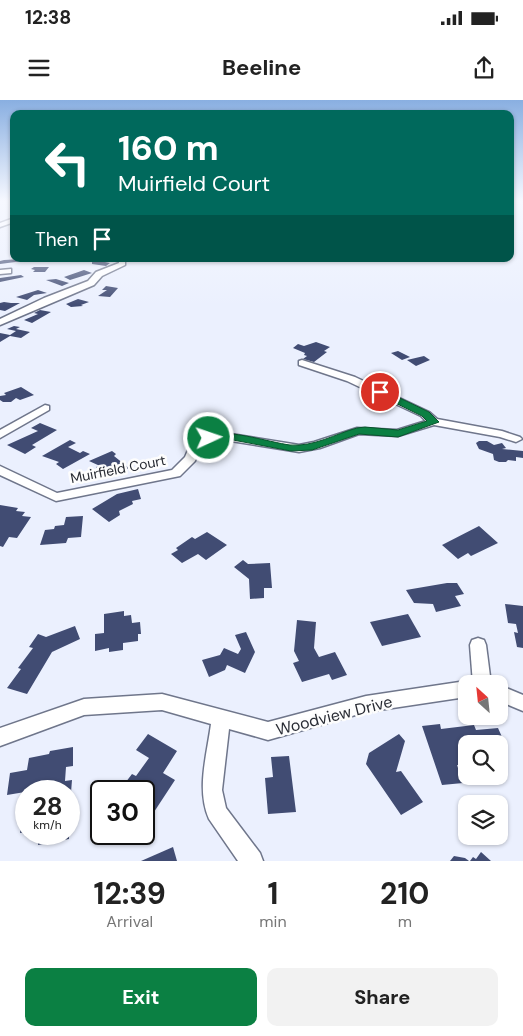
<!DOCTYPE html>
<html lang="en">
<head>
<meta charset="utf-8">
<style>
	:root { --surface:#fff; --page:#f2f2f2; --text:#222; --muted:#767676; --accent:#0b8043 }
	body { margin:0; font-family:"DM Sans",sans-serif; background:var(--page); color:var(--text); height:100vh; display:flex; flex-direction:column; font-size:19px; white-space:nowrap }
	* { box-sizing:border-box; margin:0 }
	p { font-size:16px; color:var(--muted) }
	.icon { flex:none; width:28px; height:28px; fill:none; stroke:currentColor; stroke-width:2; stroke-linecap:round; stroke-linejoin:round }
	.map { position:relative; height:761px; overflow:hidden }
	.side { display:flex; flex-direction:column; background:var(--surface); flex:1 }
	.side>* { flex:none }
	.banner { position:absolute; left:10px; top:10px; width:504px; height:152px; border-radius:10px; box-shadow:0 1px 4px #0004; background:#00695c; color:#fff; overflow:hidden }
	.needle { width:32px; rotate:333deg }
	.buttons { position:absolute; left:458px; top:575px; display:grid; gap:10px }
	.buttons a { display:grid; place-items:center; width:50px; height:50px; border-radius:10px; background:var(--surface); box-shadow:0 1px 4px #0004; font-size:25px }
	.speed { position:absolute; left:15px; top:680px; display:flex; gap:10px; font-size:25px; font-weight:700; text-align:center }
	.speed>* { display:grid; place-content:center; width:65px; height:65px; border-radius:50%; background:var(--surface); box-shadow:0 1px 4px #0004; line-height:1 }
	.speed small { font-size:12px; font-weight:400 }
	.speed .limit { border:2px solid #111; border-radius:8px; background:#fff; color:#111 }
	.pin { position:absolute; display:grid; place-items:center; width:42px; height:42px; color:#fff; margin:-21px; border:2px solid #fff; border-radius:50%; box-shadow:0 1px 5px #0007 }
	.me { position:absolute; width:55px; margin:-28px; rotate:87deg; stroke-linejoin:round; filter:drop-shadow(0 0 4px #0008) }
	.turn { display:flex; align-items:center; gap:18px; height:105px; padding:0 25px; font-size:22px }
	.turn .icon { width:65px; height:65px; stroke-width:2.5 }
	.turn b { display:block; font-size:35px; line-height:42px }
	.then { display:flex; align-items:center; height:48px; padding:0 25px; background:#0003; gap:10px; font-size:19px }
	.eta { display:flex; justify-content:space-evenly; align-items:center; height:85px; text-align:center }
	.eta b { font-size:30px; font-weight:700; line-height:35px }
	.cta { display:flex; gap:10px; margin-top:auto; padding:10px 25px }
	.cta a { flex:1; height:58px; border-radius:10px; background:var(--accent); color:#fff; font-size:20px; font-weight:700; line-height:58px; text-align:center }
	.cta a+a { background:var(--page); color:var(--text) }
	.status { display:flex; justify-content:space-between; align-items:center; height:35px; padding:0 25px; background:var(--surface); direction:ltr }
	.status svg { height:14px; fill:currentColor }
	header { display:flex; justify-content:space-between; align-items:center; height:65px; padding:0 25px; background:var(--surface); font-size:22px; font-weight:700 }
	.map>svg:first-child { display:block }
</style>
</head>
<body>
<div class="status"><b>12:38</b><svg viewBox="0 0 49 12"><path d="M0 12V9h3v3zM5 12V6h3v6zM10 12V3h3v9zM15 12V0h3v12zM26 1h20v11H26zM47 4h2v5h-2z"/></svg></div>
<header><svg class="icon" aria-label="menu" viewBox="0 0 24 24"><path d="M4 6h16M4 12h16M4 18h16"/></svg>Beeline<svg class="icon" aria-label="share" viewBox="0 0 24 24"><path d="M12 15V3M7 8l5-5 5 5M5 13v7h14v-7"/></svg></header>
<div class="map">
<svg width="523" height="761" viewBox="0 0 523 761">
	<rect width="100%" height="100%" fill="#ebf0fe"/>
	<g fill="#414c73">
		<polygon points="22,159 23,161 0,164 0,161 4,160"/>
		<polygon points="92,159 105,159 100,161 110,163 106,166 92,164"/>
		<polygon points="34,167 49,167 45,172 33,172 35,170 31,169"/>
		<polygon points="84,170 92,173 70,180 64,177"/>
		<polygon points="21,175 24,177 0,182 0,178"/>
		<polygon points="56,179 69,183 62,186 46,180"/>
		<polygon points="106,186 118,188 110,197 98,196 107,190 102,190"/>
		<polygon points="38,190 47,193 34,195 27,200 16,197"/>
		<polygon points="78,199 89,202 81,205 83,206 71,207 66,204"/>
		<polygon points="4,202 11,203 20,203 5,211 0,210 0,203"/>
		<polygon points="40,210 51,212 32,223 24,220 38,214 34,213"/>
		<polygon points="14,226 20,227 16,229 30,232 21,238 10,236 0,242 0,233 10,235 16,231 7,229"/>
		<polygon points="316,242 330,247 324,251 327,252 314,262 303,259 307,256 304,255 305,253 293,248 298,244 304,246"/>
		<polygon points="398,251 410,257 402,260 391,253"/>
		<polygon points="424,256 430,260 416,266 407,260"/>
		<polygon points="21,287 34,295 20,300 16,298 11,302 3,302 0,300 0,296 6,295 4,293"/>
		<polygon points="40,323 57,330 32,345 36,347 25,354 7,345 38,331 31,328"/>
		<polygon points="70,340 76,343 68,347 80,353 83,351 90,354 63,369 56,364 59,362 42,356"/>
		<polygon points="479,341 487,341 494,345 502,343 506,348 502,349 523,351 523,358 516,357 516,361 508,360 506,362 499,362 494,360 493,354 479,349 476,343"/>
		<polygon points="112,351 116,354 114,356 129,368 113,376 106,370 101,372 96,367 100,366 89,361"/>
		<polygon points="138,389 141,399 132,401 133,404 119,411 120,415 109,422 92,409 117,394"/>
		<polygon points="0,405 18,408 16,411 25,412 22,416 31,417 17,438 9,437 3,447 0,446"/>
		<polygon points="83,416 81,437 68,438 66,443 40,445 45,430 54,429 55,426 64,425 66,417"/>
		<polygon points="479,426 498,443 471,456 468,453 458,459 442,445"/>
		<polygon points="207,432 227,445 206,460 198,454 182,463 171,454 178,450 176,448 192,437 195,439"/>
		<polygon points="243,460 248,464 270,463 272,488 264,488 264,498 250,499 249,479 234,467"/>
		<polygon points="447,483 457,483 464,494 455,496 461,506 436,512 433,504 414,503 406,490"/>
		<polygon points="505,504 523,506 523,548 517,547 514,532 518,533 516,524 508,523"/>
		<polygon points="124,511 124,516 131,515 132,523 140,522 141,534 138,534 138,541 123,543 123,550 109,552 109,548 95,551 95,534 104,533 104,514"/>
		<polygon points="408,514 421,537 382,546 370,522"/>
		<polygon points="297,520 316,522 314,548 319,557 335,552 347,575 332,580 329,574 302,582 293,563 299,561 294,551"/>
		<polygon points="75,526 80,539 52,552 27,594 7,588 21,569 18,568 33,548 29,547 38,534 46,537"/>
		<polygon points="246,532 255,552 245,573 227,565 225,570 209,577 202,560 220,555 224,548 238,554 241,549 235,535"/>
		<polygon points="440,624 441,629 474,625 476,630 498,628 506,646 466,644 466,654 458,655 462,665 457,665 463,683 442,685 422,626"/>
		<polygon points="148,634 177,651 163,673 175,680 154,712 144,705 144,691 119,691 132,674 136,676 149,658 136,650"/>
		<polygon points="399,634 405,641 396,672 401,671 423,702 401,715 366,664 369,653"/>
		<polygon points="73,647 73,666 66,667 65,681 72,680 70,705 69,691 26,691 26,732 20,733 25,692 7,695 10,673 27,670 29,658 49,654 50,651"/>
		<polygon points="289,656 296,712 268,714 265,678 273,677 271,657"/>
		<polygon points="39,734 69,734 69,739 38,745"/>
		<polygon points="173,747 177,761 141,761"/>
		<polygon points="481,752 491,761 470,761 473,757 476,759"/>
		<polygon points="454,756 465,758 469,761 450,761"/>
	</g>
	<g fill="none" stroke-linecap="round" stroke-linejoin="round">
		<g stroke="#6f768b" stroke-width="3">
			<g id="street">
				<polygon points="14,118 14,122 0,127 0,123"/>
				<polygon points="119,159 125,159 125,165 102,176 94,185 0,225 0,219 44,198 88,181 96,172 119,163"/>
				<polygon points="11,169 11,173 0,174 0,170"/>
				<polygon points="302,260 355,277 429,312 437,319 502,331 520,337 522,339 516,342 500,337 434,325 398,336 359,334 320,348 299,352 231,341 210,343 200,347 195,361 180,376 56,401 0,375 0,366 57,393 172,370 185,357 191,343 207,337 231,334 299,345 314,342 357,328 397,330 426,321 421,316 347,281 299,265 299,261"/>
				<polygon points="45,305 49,306 49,310 0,338 0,330"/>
				<polygon points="478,538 484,540 486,545 491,584 473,584 470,545 472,540"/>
				<path d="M 466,581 L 472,584 L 466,584 L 466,597 L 366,612 L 268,640 L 229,629 L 222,690 L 226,708 L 260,753 L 263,761 L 238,761 L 209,719 C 196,689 207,655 211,624 L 162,610 L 84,615 L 0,646 L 0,628 L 84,599 L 162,594 L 268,622 L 366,596 Z"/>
				<polygon points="499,585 523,595 523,611 499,601"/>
			</g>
		</g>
		<use href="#street" fill="#fff" fill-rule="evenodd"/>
	</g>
	<linearGradient id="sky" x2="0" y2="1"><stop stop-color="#89afe1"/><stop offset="0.49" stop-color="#f6f8ff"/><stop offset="1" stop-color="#f6f8ff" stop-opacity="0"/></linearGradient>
	<rect width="523" height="206" fill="url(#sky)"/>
	<path fill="#0b8043" stroke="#07532c" d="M 377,290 L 383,290 L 429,312 L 439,322 L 398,337 L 359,334 L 312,350 L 291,351 L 233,340 L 209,341 L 204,338 C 218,325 271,343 290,345 C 314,347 335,334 357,328 L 365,327 L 398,330 L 427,321 L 422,316 L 377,294 Z"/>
	<g text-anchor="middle" stroke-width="5" stroke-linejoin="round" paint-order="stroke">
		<g font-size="14" fill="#282b33" stroke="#fdfdfd">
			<text transform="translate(118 369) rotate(-11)" y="5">Muirfield Court</text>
		</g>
		<g font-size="16" fill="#282b33" stroke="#fdfdfd">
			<text transform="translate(334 615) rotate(-14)" y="6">Woodview Drive</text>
		</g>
	</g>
</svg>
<div class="buttons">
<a><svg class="needle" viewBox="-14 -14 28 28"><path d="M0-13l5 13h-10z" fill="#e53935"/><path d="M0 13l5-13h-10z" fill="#767676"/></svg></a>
<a><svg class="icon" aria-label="search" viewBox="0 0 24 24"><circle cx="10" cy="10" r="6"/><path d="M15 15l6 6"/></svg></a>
<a><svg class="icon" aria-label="layers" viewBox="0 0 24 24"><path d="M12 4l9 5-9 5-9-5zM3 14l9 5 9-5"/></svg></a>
</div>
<div class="speed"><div>28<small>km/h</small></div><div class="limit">30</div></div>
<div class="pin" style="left:380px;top:292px;background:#d93025"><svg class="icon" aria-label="arrive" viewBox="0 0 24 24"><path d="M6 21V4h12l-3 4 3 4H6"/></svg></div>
<svg class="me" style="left:209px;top:338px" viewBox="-20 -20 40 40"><circle r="17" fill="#0b8043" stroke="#fff" stroke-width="3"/><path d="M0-11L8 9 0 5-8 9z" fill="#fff"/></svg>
<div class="banner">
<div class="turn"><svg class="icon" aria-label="left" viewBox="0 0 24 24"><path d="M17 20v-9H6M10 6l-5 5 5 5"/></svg><div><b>160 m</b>Muirfield Court</div></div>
<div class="then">Then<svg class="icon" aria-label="arrive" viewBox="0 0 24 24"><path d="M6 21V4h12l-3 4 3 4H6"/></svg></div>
</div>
</div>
<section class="side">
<div class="eta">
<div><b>12:39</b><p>Arrival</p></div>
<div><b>1</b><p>min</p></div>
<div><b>210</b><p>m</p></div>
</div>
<div class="cta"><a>Exit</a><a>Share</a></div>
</section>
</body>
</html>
